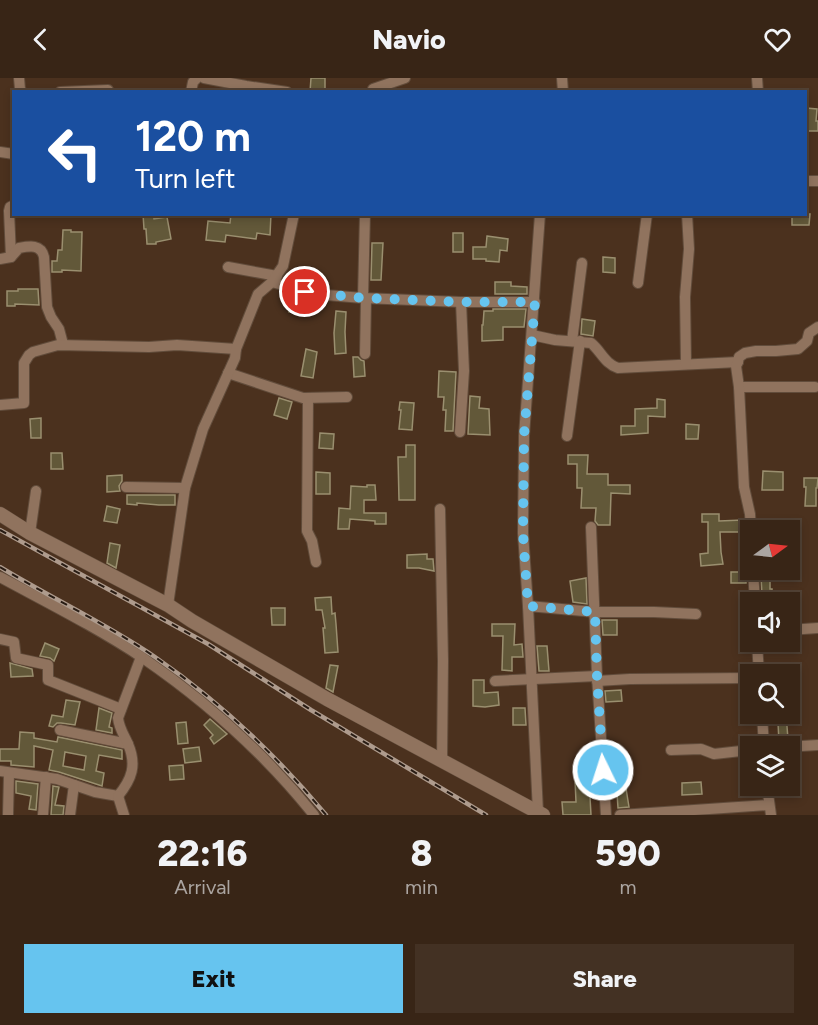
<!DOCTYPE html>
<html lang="en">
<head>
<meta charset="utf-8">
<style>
	:root { --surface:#382516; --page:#433123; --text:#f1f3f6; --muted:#aba5a1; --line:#524235; --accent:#66c4ef }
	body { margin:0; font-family:Figtree,sans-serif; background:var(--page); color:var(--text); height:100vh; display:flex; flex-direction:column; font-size:22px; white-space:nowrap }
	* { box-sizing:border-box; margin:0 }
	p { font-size:20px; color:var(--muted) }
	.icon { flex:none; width:33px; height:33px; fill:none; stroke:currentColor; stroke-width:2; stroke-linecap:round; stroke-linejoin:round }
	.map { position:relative; height:737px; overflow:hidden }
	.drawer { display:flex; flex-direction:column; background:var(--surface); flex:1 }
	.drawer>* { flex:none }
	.hud { position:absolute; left:12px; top:12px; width:795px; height:126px; border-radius:0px; box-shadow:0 3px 9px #0003,0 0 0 2px var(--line); background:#1a4fa0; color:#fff; overflow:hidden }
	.needle { width:39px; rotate:75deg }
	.fabs { position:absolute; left:740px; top:442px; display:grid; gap:12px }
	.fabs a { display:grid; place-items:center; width:60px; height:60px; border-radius:0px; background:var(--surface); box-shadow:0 3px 9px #0003,0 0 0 2px var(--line); font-size:30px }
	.pin { position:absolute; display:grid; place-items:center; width:51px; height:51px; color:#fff; margin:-26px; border:3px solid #fff; border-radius:50%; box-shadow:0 2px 6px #0007 }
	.me { position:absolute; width:66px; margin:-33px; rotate:356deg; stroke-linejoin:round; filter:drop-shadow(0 0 4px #0008) }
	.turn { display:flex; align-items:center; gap:21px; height:126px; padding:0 24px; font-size:27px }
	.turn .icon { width:78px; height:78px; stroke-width:2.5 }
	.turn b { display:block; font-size:42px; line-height:51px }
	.eta { display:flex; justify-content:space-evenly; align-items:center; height:102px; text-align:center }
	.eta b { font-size:36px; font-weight:800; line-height:42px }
	.action { display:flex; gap:12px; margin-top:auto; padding:12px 24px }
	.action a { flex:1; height:69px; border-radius:0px; background:var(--accent); color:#111; font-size:24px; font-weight:800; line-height:69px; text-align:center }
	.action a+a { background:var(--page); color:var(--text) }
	header { display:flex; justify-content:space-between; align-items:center; height:78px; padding:0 24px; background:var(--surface); font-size:27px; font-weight:800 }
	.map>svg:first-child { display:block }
</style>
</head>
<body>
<header><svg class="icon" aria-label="back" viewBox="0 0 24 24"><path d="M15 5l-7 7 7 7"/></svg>Navio<svg class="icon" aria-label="heart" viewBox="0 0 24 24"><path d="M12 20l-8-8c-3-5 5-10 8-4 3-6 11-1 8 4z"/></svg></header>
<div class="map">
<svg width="818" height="737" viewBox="0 0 818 737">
	<rect width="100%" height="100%" fill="#4b311e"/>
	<g fill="#625839" stroke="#9a8f6f" stroke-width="1.5" fill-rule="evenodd">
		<polygon points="311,0 325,0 325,14 310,14"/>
		<polygon points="806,30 817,31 816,43 818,43 818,53 806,53"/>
		<polygon points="143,136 153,136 154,141 167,139 171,161 156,164 156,166 147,166 146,151 144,151"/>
		<polygon points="231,136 271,136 270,157 257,155 256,161 226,157 225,164 206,162 208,143 230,145"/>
		<polygon points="792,136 810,136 809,147 792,147"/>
		<polygon points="63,152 71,152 71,154 82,154 81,193 62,192 62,194 52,194 52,183 57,183 58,172 62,172"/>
		<rect x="453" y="155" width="10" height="19"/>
		<polygon points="487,158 508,161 507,173 500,172 499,184 486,183 486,181 473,181 473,169 486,169"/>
		<polygon points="372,165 383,165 381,202 371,202"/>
		<polygon points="603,179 615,180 615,195 603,194"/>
		<polygon points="495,204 511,204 511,208 527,209 527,216 495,216"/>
		<polygon points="18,211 38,211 39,227 15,226 15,228 7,228 7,213 18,213"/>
		<polygon points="289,222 310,223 309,235 289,234"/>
		<polygon points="493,231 526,231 524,249 503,249 503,262 482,263 482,247 483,247 484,233 493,233"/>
		<polygon points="336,233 346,234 345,254 346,275 335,276 334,255"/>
		<polygon points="582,241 595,243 593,258 581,256"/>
		<polygon points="306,271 317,274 313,300 301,298"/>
		<polygon points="353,279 358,279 361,282 364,283 365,298 354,299"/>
		<polygon points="439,293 456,294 453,353 445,353 446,332 443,332 444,319 438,319"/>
		<polygon points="470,318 480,319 479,330 489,331 490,357 468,356"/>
		<polygon points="279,320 292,324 287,341 274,337"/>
		<polygon points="657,321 665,322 665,339 648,338 648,355 621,357 621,348 635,348 635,331 657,330"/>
		<polygon points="400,324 414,325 412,352 399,351 401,332 399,332"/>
		<polygon points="41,340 41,360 31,360 30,341"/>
		<polygon points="686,346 699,347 698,361 686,361"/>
		<polygon points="320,355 334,356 333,371 319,370"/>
		<polygon points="406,367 415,367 415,422 399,422 398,379 406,379"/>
		<polygon points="51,375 62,375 63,391 51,391"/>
		<polygon points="568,377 588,377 587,396 608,396 608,407 630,407 630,416 611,415 610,447 598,447 595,443 596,430 581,430 582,410 577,410 577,386 568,386"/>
		<polygon points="763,393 783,394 783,412 762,412"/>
		<polygon points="316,394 330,395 330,416 316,416"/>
		<polygon points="122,397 122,403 119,408 120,413 107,414 107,398"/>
		<polygon points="804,400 818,400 817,410 816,410 816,428 805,428 806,409 804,409"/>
		<polygon points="367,407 375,407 376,422 364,422 364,435 386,435 386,446 375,446 375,443 350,441 349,451 338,451 339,430 350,431 351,408 367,409"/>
		<polygon points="127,417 175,417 175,427 159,427 137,425 137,427 127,426"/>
		<polygon points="107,428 120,431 117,445 104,443"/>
		<polygon points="702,436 719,436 719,443 743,442 744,454 720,454 721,474 723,486 701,488 700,476 708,475 708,444 702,444"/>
		<polygon points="110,465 120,467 116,490 107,485"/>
		<polygon points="427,476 427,481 433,481 434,493 419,490 407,490 407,477"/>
		<polygon points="740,482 749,482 749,486 746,492 746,505 731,505 731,494 741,494"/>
		<polygon points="761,497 770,497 770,511 772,511 772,518 762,518"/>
		<polygon points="586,500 587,526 573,524 570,503"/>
		<polygon points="331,519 332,536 335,535 336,546 338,574 325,575 323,550 325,550 322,532 316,532 315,520"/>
		<polygon points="271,530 285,530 285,547 272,547"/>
		<polygon points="602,542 617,542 617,557 603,557"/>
		<polygon points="492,546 515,546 514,567 522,566 523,579 512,579 512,593 502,592 503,558 492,558"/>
		<polygon points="45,565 59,571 54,583 50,580 40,578"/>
		<polygon points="537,568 547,568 549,593 539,593"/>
		<polygon points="10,585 32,591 33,598 11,599"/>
		<polygon points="330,587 338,588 333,614 326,610"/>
		<polygon points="473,602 484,602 484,615 498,614 499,627 485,629 473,628"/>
		<polygon points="621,612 622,623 606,624 605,613"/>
		<polygon points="66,622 80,624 75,647 61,645 57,645 53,649 49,648 52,637 63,639"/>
		<polygon points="99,630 112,635 109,649 112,650 112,655 96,652"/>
		<polygon points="513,630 525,630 526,647 513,647"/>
		<polygon points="786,636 788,661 779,664 778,645 770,645 770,637"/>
		<polygon points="210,641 227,656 214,666 210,660 213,657 204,647"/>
		<polygon points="186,644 188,665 178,666 176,645"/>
		<path d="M 20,654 L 34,655 L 34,660 L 57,664 L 58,659 L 122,672 L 122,681 L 99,677 L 96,693 L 104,695 L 102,708 L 59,694 L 49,692 L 53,672 L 34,668 L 34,689 L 11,687 L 11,683 L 0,683 L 0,671 L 19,671 ZM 65,674 L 86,678 L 84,692 L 63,688 Z"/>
		<polygon points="199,669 201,683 185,685 183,671"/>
		<polygon points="183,687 184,701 170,702 169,688"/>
		<polygon points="589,701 591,737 563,737 562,724 576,724 575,702"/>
		<polygon points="16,703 38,706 36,732 29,731 31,718 16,715"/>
		<polygon points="625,704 629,729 618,730 617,715 612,715 611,705"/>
		<polygon points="701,704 702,716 682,717 682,705"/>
		<polygon points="53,708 59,709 55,727 64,728 63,737 51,737"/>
	</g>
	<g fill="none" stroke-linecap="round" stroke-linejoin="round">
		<g stroke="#614c3b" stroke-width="12">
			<g id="minor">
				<polyline points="19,0 20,11 22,14"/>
				<polyline points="204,0 246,8 287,14"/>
				<polyline points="562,0 563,14"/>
				<polyline points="757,0 758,14"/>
				<polyline points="373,11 405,0"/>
				<polyline points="60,14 108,12 109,14"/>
				<polyline points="191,14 193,4 197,0"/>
				<polyline points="0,74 14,76"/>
				<polyline points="806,103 818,103"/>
				<polyline points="11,179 9,133 10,129 14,127"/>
				<path d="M 0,181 L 11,179 L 19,170 C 30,168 41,166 44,179 L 47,229 L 51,239 L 59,251 L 63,266"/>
				<polyline points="228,189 277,198"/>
				<polyline points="272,204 314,216 363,220 461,224 535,224"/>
				<polyline points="638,205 647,136"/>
				<polyline points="363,220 365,136"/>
				<path d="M 532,257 L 555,262 L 591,265 C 601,273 605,286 618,290 L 738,284"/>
				<polyline points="572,263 582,185"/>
				<polyline points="365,276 366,220"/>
				<polyline points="686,286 685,219 689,171 687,136"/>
				<polyline points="228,295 303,320 347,319"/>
				<polyline points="739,309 815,309"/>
				<polyline points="308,320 307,453 312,463 316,484"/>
				<polyline points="0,327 24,325 24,285 29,277 33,274 58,267 149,269 177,267 236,271"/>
				<polyline points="460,354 464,293 461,224"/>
				<polyline points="567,358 580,263"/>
				<polyline points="126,409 185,410"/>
				<polyline points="440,431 443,583 442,683"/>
				<polyline points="591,449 597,598 606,737"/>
				<polyline points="751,453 750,436 744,409 739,309 736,288 738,284 739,279 745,275 756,273 776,273 798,271 807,263 809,255 818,249"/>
				<polyline points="30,455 36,413"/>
				<polyline points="753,492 755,525"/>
				<path d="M 0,499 C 48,525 98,550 143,580 C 207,624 266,677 314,737"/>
				<polyline points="168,527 185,410 203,351 235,280 236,271 258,216 272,204 283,188 294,136"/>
				<polyline points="528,528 595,534 654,534 696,536"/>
				<polyline points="789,552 818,550"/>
				<polyline points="0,561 14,564 16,580 48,587 48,602 121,631"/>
				<polyline points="757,564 759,597"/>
				<polyline points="495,603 597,598"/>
				<polyline points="597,603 630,601 750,600"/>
				<polyline points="762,636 764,669"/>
				<polyline points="60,652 128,666"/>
				<polyline points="785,669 818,667"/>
				<polyline points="671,672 701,671 714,676 750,672"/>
				<path d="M 0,693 L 57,701 L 95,714 L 118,718 C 132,701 137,687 128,666 C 124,657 119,650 118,640 L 141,579"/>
				<polyline points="767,708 771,737"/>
				<polyline points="118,718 124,737"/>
				<polyline points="538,734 528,528 523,455 524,358 540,136"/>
				<polyline points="8,737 9,695"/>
				<polyline points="43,737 46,699"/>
				<polyline points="70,737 74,707"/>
				<polyline points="620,737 769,727"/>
			</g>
		</g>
		<g stroke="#614c3b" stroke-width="15">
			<polyline id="tertiary" points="0,436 30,455 168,527 192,543 327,621 543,737"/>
		</g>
		<use href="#minor" stroke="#90735e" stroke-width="10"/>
		<use href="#tertiary" stroke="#90735e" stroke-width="14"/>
		<g stroke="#ae9b8d" stroke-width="4.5">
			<g id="rail">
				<polyline points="0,452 208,566 311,632 486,737"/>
				<path d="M 0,489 C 51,520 105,545 155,579 C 219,623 276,677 326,737"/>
			</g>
		</g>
		<use href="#rail" stroke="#281c14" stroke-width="2" stroke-dasharray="7" stroke-linecap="butt"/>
	</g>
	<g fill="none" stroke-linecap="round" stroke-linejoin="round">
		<polyline stroke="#66c4ef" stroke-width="10" stroke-dasharray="0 18" points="305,214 363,220 461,224 535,224 524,358 523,455 528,528 595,534 597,598 603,692"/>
	</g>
</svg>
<div class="fabs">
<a><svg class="needle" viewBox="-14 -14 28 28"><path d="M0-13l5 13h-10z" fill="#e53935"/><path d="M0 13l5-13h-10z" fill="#aba5a1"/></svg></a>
<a><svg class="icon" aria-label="sound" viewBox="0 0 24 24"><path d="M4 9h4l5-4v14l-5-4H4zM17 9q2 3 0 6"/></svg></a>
<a><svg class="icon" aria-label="search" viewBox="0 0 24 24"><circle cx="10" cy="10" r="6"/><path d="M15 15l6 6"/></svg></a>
<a><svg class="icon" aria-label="layers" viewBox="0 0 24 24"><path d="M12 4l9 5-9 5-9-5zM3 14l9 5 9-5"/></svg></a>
</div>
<div class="pin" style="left:305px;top:214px;background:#d93025"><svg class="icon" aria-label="arrive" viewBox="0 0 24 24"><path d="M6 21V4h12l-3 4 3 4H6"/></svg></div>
<svg class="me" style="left:603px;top:692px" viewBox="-20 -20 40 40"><circle r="17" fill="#66c4ef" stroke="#fff" stroke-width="3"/><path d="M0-11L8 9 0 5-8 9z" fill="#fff"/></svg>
<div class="hud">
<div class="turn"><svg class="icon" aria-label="left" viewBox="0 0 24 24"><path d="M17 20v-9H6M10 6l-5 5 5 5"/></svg><div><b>120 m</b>Turn left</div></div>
</div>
</div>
<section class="drawer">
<div class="eta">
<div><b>22:16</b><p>Arrival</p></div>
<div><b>8</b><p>min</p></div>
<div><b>590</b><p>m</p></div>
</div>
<div class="action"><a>Exit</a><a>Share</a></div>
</section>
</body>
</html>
